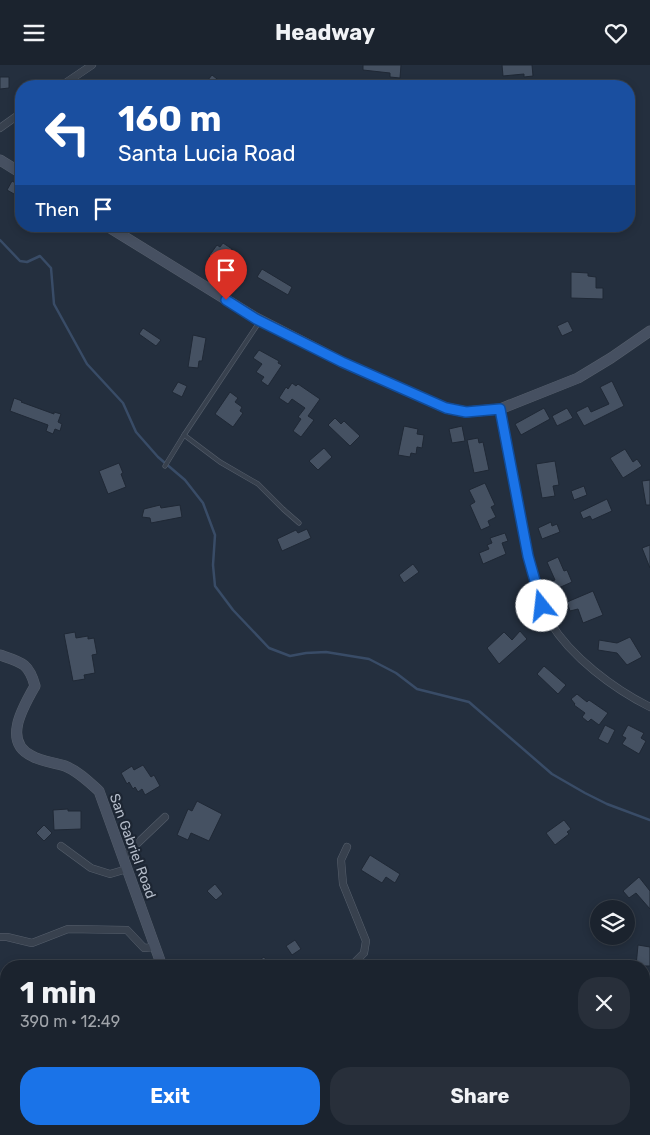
<!DOCTYPE html>
<html lang="en">
<head>
<meta charset="utf-8">
<style>
	:root { --surface:#1b232e; --page:#282f3a; --text:#f1f3f6; --muted:#a0a4aa; --line:#39404a; --accent:#1a73e8 }
	body { margin:0; font-family:Rubik,sans-serif; background:var(--page); color:var(--text); height:100vh; display:flex; flex-direction:column; font-size:19px; white-space:nowrap }
	* { box-sizing:border-box; margin:0 }
	p { font-size:16px; color:var(--muted) }
	.icon { flex:none; width:28px; height:28px; fill:none; stroke:currentColor; stroke-width:2; stroke-linecap:round; stroke-linejoin:round }
	.map { position:relative; flex:1; overflow:hidden }
	.sheet { position:absolute; left:0px; top:895px; width:650px; height:175px; display:flex; flex-direction:column; background:var(--surface); border-radius:20px 20px 0 0; box-shadow:0 2px 8px #0003,0 0 0 1px var(--line) }
	.sheet>* { flex:none }
	.top-card { position:absolute; left:15px; top:15px; width:620px; height:152px; border-radius:20px; box-shadow:0 2px 8px #0003,0 0 0 1px var(--line); background:#1a4fa0; color:#fff; overflow:hidden }
	.fabs { position:absolute; left:590px; top:835px; display:grid; gap:10px }
	.fabs a { display:grid; place-items:center; width:45px; height:45px; border-radius:50%; background:var(--surface); box-shadow:0 2px 8px #0003,0 0 0 1px var(--line); font-size:25px }
	.pin { position:absolute; display:grid; place-items:center; width:42px; height:42px; color:#fff; margin:-51px -21px; border-radius:50% 50% 50% 0; rotate:-45deg; box-shadow:0 0 5px #0007 }
	.pin .icon { rotate:45deg }
	.me { position:absolute; width:55px; margin:-28px; rotate:344deg; stroke-linejoin:round; filter:drop-shadow(0 0 4px #0008) }
	.turn { display:flex; align-items:center; gap:18px; height:105px; padding:0 20px; font-size:22px }
	.turn .icon { width:65px; height:65px; stroke-width:2.5 }
	.turn b { display:block; font-size:35px; line-height:42px }
	.then { display:flex; align-items:center; height:48px; padding:0 20px; background:#0003; gap:10px; font-size:19px }
	.round { display:grid; place-items:center; flex:none; width:52px; height:52px; border-radius:20px; background:var(--page) }
	.overview { display:flex; align-items:center; justify-content:space-between; height:85px; padding:0 20px }
	h1 { font-size:30px; font-weight:700; line-height:38px }
	.button { display:flex; gap:10px; margin-top:auto; padding:10px 20px }
	.button a { flex:1; height:58px; border-radius:20px; background:var(--accent); color:#fff; font-size:20px; font-weight:700; line-height:58px; text-align:center }
	.button a+a { background:var(--page); color:var(--text) }
	header { display:flex; justify-content:space-between; align-items:center; height:65px; padding:0 20px; background:var(--surface); font-size:22px; font-weight:700 }
	.map>svg:first-child { display:block }
</style>
</head>
<body>
<header><svg class="icon" aria-label="menu" viewBox="0 0 24 24"><path d="M4 6h16M4 12h16M4 18h16"/></svg>Headway<svg class="icon" aria-label="heart" viewBox="0 0 24 24"><path d="M12 20l-8-8c-3-5 5-10 8-4 3-6 11-1 8 4z"/></svg></header>
<div class="map">
<svg width="650" height="1070" viewBox="0 0 650 1070">
	<rect width="100%" height="100%" fill="#242f3e"/>
	<g fill="none" stroke-linecap="round" stroke-linejoin="round">
		<polyline stroke="#394c67" stroke-width="2.5" points="0,175 20,196 27,197 40,191 51,203 54,239 87,299 123,338 136,367 158,392 185,415 203,438 215,470 213,500 215,521 233,545 269,583 290,591 306,588 326,587 369,594 396,608 417,624 469,637 552,709 585,728 607,739 650,755"/>
	</g>
	<g fill="#455162" stroke="#1f2835">
		<polygon points="363,0 401,0 400,13 390,12 390,8 363,5"/>
		<polygon points="502,0 532,0 533,11 524,12 524,9 503,11"/>
		<polygon points="212,10 226,21 203,21"/>
		<polygon points="0,12 9,12 9,23 0,24"/>
		<polygon points="12,116 21,121 21,133 7,125"/>
		<polygon points="223,178 232,184 230,188 239,194 231,206 209,191 217,180 220,182"/>
		<polygon points="262,204 292,222 288,230 257,212"/>
		<polygon points="571,207 588,208 588,211 596,212 596,223 603,223 603,234 571,233"/>
		<polygon points="568,256 573,266 562,271 557,261"/>
		<polygon points="143,263 161,275 156,281 139,269"/>
		<polygon points="193,270 206,273 202,296 199,296 198,303 188,302"/>
		<polygon points="259,285 279,296 278,298 282,300 268,321 261,316 264,312 256,307 262,299 253,293"/>
		<polygon points="612,316 624,341 584,361 576,347 588,341 591,347 609,339 600,322"/>
		<polygon points="178,317 187,321 182,332 172,327"/>
		<polygon points="292,318 296,321 298,319 320,334 308,351 314,355 301,372 293,366 301,354 298,352 305,343 292,334 288,339 279,333 286,322 288,324"/>
		<polygon points="230,327 238,333 235,337 242,342 240,346 243,348 233,362 215,349"/>
		<polygon points="14,333 22,336 21,337 54,349 54,347 61,349 58,357 62,359 60,366 55,364 53,369 46,366 48,360 10,346"/>
		<polygon points="544,343 550,354 521,370 515,359"/>
		<polygon points="567,343 573,353 557,361 552,351"/>
		<polygon points="335,353 341,359 344,356 360,371 350,381 328,360"/>
		<polygon points="404,361 418,364 417,369 424,370 422,383 417,382 416,389 411,388 410,392 398,390"/>
		<polygon points="462,361 465,376 452,378 449,364"/>
		<polygon points="478,373 479,378 483,377 489,405 474,408 467,375"/>
		<polygon points="324,383 332,392 318,405 309,396"/>
		<polygon points="625,384 633,397 637,394 642,401 623,413 610,393"/>
		<polygon points="555,396 559,420 553,421 555,431 542,433 536,399"/>
		<polygon points="119,398 123,408 121,409 126,422 108,429 99,406"/>
		<polygon points="650,415 650,440 646,440 642,416"/>
		<polygon points="485,418 495,440 491,442 496,452 488,456 490,461 481,465 470,440 475,437 469,425"/>
		<polygon points="584,421 587,430 574,435 571,426"/>
		<polygon points="607,434 612,446 592,455 590,451 583,454 580,447"/>
		<polygon points="160,440 161,443 180,440 182,452 151,458 150,453 142,452 144,444"/>
		<polygon points="551,457 552,461 557,459 560,467 542,474 538,463"/>
		<polygon points="307,464 311,473 282,486 277,474 296,465 298,468"/>
		<polygon points="505,468 508,476 502,478 506,489 483,499 479,488 489,484 487,480 492,478 490,473"/>
		<polygon points="650,480 650,503 642,483"/>
		<polygon points="558,492 564,506 567,505 572,517 554,525 550,517 555,515 547,497"/>
		<polygon points="413,499 419,507 404,518 399,510"/>
		<polygon points="593,526 603,550 583,558 578,544 570,546 567,537"/>
		<polygon points="520,566 527,574 499,599 487,583 504,567 512,575"/>
		<polygon points="75,567 76,573 88,571 88,574 94,573 97,589 92,590 95,608 84,610 85,614 73,616 64,569"/>
		<polygon points="630,572 642,592 627,600 617,588 598,585 599,575 617,578"/>
		<polygon points="544,601 566,620 558,629 537,609"/>
		<polygon points="577,629 587,637 589,635 608,648 599,660 591,654 588,657 582,652 585,648 574,640 575,639 571,634"/>
		<polygon points="605,660 615,665 608,679 598,674"/>
		<polygon points="628,660 644,668 641,673 646,676 639,689 622,679 626,673 622,671"/>
		<polygon points="143,700 151,712 154,710 160,721 145,730 142,724 138,727 135,722 133,724 129,717 127,719 121,708 132,701 134,705"/>
		<polygon points="197,736 222,749 209,776 191,768 188,775 177,770 188,744 192,746"/>
		<polygon points="68,744 68,746 81,746 81,764 54,765 53,745"/>
		<polygon points="564,755 571,764 567,767 569,769 555,780 546,768"/>
		<polygon points="44,760 52,768 44,776 36,768"/>
		<polygon points="370,790 400,809 395,818 386,812 382,818 361,805"/>
		<polygon points="639,812 650,826 650,844 636,828 629,833 623,826"/>
		<polygon points="215,819 223,829 216,835 207,826"/>
		<polygon points="295,875 301,884 292,890 286,881"/>
		<polygon points="638,880 650,882 650,901 636,901"/>
		<polygon points="264,892 271,901 251,901"/>
	</g>
	<g fill="none" stroke-linecap="round" stroke-linejoin="round">
		<g stroke="#565f6c" stroke-width="5">
			<g id="lane">
				<polyline points="260,256 184,370 220,397 258,419 283,444 299,458"/>
				<polyline points="165,401 184,370"/>
			</g>
		</g>
		<g stroke="#565f6c" stroke-width="8">
			<g id="street">
				<polyline points="61,21 92,0"/>
				<polyline points="0,63 21,48"/>
				<path d="M 500,344 C 507,381 514,418 521,455 C 527,488 533,528 550,557 C 571,592 614,624 650,642"/>
				<polyline points="61,781 91,803 110,809 127,804"/>
				<polyline points="347,782 341,795 343,819 366,876 364,888 351,901"/>
				<polyline points="123,792 165,752"/>
				<polyline points="0,872 7,872 32,878 68,864 127,865 144,883 155,882"/>
				<polyline points="0,980 6,979"/>
				<polyline points="0,1001 6,1005"/>
				<polyline points="383,1070 387,1064"/>
			</g>
		</g>
		<g stroke="#565f6c" stroke-width="11">
			<g id="secondary">
				<polyline points="0,95 21,108"/>
				<polyline points="107,161 256,253 342,297 446,343 466,347 500,344 578,313 611,293 650,266"/>
				<path d="M 0,590 C 21,597 29,598 35,621 C 23,642 2,677 32,691 C 42,697 54,697 65,701 C 78,706 89,717 99,726 L 162,901"/>
				<polyline points="227,1064 230,1070"/>
			</g>
		</g>
		<use href="#lane" stroke="#38414e" stroke-width="4"/>
		<use href="#street" stroke="#38414e" stroke-width="7"/>
		<use href="#secondary" stroke="#465061" stroke-width="10"/>
	</g>
	<g fill="none" stroke-linecap="round" stroke-linejoin="round">
		<g stroke="#114b97" stroke-width="12">
			<polyline id="route" points="226,235 256,254 342,297 446,343 466,347 500,344 528,491 542,541"/>
		</g>
		<use href="#route" stroke="#1a73e8" stroke-width="9"/>
	</g>
	<g text-anchor="middle" stroke-width="4.5" stroke-linejoin="round" paint-order="stroke">
		<g font-size="14" fill="#b4bcc9" stroke="#1d2633">
			<text transform="translate(133 781) rotate(70)" y="5">San Gabriel Road</text>
		</g>
	</g>
</svg>
<div class="fabs">
<a><svg class="icon" aria-label="layers" viewBox="0 0 24 24"><path d="M12 4l9 5-9 5-9-5zM3 14l9 5 9-5"/></svg></a>
</div>
<div class="pin" style="left:226px;top:235px;background:#d93025"><svg class="icon" aria-label="arrive" viewBox="0 0 24 24"><path d="M6 21V4h12l-3 4 3 4H6"/></svg></div>
<svg class="me" style="left:542px;top:541px" viewBox="-20 -20 40 40"><circle r="19" fill="#fff"/><path d="M0-13L10 11 0 6-10 11z" fill="#1a73e8"/></svg>
<div class="top-card">
<div class="turn"><svg class="icon" aria-label="left" viewBox="0 0 24 24"><path d="M17 20v-9H6M10 6l-5 5 5 5"/></svg><div><b>160 m</b>Santa Lucia Road</div></div>
<div class="then">Then<svg class="icon" aria-label="arrive" viewBox="0 0 24 24"><path d="M6 21V4h12l-3 4 3 4H6"/></svg></div>
</div>
<section class="sheet">
<div class="overview"><div><h1>1 min</h1><p>390 m · 12:49</p></div><a class="round"><svg class="icon" aria-label="close" viewBox="0 0 24 24"><path d="M6 6l12 12M18 6L6 18"/></svg></a></div>
<div class="button"><a>Exit</a><a>Share</a></div>
</section>
</div>
</body>
</html>
